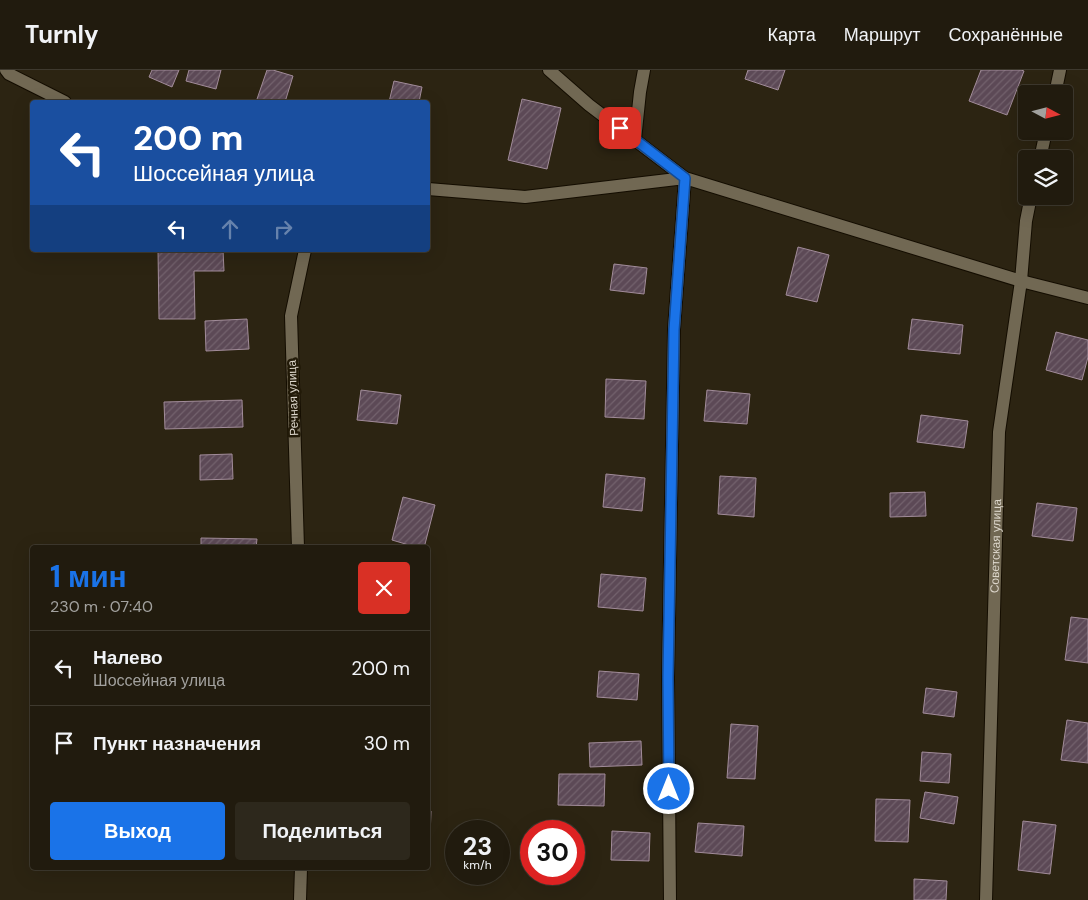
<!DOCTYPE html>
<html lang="ru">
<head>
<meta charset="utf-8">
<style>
	:root { --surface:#211b0e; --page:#2d281c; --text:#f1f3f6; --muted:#a2a19e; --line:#3e392e; --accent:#1a73e8 }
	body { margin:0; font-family:"DM Sans",sans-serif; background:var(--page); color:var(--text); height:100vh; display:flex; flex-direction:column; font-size:19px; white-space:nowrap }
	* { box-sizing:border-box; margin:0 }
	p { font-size:16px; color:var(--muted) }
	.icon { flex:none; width:28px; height:28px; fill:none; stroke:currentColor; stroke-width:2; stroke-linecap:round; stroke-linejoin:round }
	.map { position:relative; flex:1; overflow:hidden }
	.drawer { position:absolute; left:30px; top:475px; width:400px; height:325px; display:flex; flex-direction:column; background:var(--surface); border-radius:5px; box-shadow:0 5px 20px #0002,0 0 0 1px var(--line) }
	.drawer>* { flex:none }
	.hud { position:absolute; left:30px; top:30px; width:400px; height:152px; border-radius:5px; box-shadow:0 5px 20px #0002,0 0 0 1px var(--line); background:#1a4fa0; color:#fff; overflow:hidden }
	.needle { width:32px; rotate:97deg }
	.controls { position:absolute; left:1018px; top:15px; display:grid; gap:10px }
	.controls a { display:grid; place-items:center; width:55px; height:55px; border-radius:5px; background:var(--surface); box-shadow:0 5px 20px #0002,0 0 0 1px var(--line); font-size:25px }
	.speed { position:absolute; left:445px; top:750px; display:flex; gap:10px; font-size:25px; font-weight:700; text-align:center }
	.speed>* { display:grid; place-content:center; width:65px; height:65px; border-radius:50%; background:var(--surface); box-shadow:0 5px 20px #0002,0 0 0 1px var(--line); line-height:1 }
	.speed small { font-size:12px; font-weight:400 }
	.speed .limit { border:8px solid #d22; background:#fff; color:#111 }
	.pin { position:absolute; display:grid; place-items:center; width:42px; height:42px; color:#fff; margin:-21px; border-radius:10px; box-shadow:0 2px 8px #0006 }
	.me { position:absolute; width:55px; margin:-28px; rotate:0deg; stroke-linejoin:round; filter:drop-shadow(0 0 4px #0008) }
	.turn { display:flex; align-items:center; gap:18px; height:105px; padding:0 20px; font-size:22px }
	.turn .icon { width:65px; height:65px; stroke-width:2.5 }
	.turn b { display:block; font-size:35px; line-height:42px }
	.lanes { display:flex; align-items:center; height:48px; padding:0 20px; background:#0003; justify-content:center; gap:25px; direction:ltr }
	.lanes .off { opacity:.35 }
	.round { display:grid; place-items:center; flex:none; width:52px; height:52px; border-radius:5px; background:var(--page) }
	.headline { display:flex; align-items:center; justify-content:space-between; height:85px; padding:0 20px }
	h1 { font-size:30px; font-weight:700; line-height:38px; color:var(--accent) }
	.action { display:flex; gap:10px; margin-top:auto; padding:10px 20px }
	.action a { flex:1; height:58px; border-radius:5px; background:var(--accent); color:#fff; font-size:20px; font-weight:700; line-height:58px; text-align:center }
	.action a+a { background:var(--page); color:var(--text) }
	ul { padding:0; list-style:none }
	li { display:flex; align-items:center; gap:15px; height:75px; padding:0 20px; border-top:1px solid var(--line) }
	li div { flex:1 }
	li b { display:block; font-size:19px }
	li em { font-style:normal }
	header { display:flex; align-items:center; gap:30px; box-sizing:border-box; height:70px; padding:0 25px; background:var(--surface); border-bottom:1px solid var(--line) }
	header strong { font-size:24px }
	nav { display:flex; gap:28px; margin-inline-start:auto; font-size:18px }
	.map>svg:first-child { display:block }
</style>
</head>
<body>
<header>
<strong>Turnly</strong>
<nav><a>Карта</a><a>Маршрут</a><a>Сохранённые</a></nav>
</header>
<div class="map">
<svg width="1088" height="830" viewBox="0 0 1088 830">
	<defs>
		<pattern id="building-hatch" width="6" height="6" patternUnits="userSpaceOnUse" patternTransform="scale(1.25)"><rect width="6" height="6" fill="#5c4956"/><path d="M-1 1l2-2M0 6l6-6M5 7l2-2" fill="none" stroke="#73626d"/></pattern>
	</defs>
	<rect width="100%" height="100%" fill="#2c2412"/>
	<g fill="url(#building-hatch)" stroke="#a28c9a">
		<polygon points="152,0 179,0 172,17 149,7"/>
		<polygon points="189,0 221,0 216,19 186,11"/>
		<polygon points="267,0 273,0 293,6 285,32 256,32"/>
		<polygon points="748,0 785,0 778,20 745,9"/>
		<polygon points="981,0 1021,0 1024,1 1007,45 969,31"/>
		<polygon points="394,11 422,17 419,32 389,32"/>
		<polygon points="522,29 561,38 547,99 508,90"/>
		<polygon points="798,177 829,185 817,232 786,225"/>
		<polygon points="158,180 223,180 224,201 194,201 195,249 159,249"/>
		<polygon points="614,194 647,198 644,224 610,220"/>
		<polygon points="247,249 249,279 206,281 205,251"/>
		<polygon points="912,249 963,255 960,284 908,279"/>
		<polygon points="1056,262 1088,270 1088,287 1082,310 1046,300"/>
		<polygon points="606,309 646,311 644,349 605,347"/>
		<polygon points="361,320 401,325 397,354 357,350"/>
		<polygon points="707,320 750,324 747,354 704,351"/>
		<polygon points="242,330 243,357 165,359 164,332"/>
		<polygon points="921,345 968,351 964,378 917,372"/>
		<polygon points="232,384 233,409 200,410 200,385"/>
		<polygon points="606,404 645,408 642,441 603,437"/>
		<polygon points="720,406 756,408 754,447 718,444"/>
		<polygon points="925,422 926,446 890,447 890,423"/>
		<polygon points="403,427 435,435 424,478 419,478 392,470"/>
		<polygon points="1037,433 1077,438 1073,471 1032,466"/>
		<polygon points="201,468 257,469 256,478 201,478"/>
		<polygon points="601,504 646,508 643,541 598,537"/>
		<polygon points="1071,547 1088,549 1088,593 1065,590"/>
		<polygon points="599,601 639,604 637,630 597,627"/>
		<polygon points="926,618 957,622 954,647 923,643"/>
		<polygon points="1067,650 1088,653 1088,693 1061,690"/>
		<polygon points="731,654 758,656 755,709 727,708"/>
		<polygon points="641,671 642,695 590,697 589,673"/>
		<polygon points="922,682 951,684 949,713 920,711"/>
		<polygon points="559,704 605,704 604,736 558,735"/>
		<polygon points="925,722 958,727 954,754 920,748"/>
		<polygon points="876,729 910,730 908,772 875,771"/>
		<polygon points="428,741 431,741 429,793 428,793"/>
		<polygon points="1023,751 1056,755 1050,804 1018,800"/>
		<polygon points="698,753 744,756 742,786 695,782"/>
		<polygon points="612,761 650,763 649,791 611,790"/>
		<polygon points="914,809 947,811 946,830 914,830"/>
	</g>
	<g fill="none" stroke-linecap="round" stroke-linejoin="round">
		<g stroke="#140d00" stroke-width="14">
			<g id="street">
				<polyline points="6,0 9,4 65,32"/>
				<polyline points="1055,24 1060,0"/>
				<polyline points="635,70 640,22 644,0"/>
				<polyline points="1040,89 1046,61"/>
				<polyline points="428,119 525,127 685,108 674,259 668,608 670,830"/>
				<polyline points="298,478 291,246 305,180"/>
				<polyline points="300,830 301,798"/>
				<path id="s1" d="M 986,830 L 999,362 L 1021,211 L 1026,151 L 1031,126"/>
			</g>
		</g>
		<g stroke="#140d00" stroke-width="14">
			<polyline id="secondary" points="549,0 589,35 685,108 1021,211 1088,228"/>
		</g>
		<use href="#street" stroke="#716853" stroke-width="12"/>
		<use href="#secondary" stroke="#716853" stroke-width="12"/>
	</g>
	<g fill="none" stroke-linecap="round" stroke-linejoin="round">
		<g stroke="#114b97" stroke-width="12">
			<polyline id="route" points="620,58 685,108 674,260 668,608 669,719"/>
		</g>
		<use href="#route" stroke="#1a73e8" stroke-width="9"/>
	</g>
	<g text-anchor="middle" stroke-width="5" stroke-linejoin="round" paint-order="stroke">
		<g font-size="12" fill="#dbd5ca" stroke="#221a08">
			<text transform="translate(293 328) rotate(-92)" y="4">Речная улица</text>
			<text dy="4" stroke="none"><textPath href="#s1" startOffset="354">Советская улица</textPath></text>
		</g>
	</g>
</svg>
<div class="controls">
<a><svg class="needle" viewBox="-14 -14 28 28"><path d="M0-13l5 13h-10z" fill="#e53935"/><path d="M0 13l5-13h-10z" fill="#a2a19e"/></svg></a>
<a><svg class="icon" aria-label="layers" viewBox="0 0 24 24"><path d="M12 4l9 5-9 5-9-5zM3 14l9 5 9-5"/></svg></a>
</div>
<div class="speed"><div>23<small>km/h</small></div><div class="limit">30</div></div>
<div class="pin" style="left:620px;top:58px;background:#d93025"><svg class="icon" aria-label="arrive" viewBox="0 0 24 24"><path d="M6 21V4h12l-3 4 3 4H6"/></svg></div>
<svg class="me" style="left:669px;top:719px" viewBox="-20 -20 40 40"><circle r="17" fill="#1a73e8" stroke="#fff" stroke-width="3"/><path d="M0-11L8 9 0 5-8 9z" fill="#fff"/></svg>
<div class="hud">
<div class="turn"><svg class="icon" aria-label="left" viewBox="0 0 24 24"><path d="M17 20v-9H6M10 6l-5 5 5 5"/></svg><div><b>200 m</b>Шоссейная улица</div></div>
<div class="lanes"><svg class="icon" aria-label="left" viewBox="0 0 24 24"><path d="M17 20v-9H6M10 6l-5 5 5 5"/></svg><svg class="icon off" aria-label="ahead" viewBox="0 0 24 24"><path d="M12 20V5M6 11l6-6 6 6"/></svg><svg class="icon off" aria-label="right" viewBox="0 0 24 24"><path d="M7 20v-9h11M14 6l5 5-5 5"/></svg></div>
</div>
<section class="drawer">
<div class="headline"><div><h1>1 мин</h1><p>230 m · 07:40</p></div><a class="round" style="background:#d93025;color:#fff"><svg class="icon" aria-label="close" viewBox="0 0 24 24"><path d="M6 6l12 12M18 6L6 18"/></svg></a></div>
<ul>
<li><svg class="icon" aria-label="left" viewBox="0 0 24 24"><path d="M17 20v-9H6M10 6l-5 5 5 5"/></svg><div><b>Налево</b><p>Шоссейная улица</p></div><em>200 m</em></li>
<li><svg class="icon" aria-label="arrive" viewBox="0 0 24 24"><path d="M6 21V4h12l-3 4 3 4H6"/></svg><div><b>Пункт назначения</b></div><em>30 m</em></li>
</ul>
<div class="action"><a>Выход</a><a>Поделиться</a></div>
</section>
</div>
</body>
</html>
